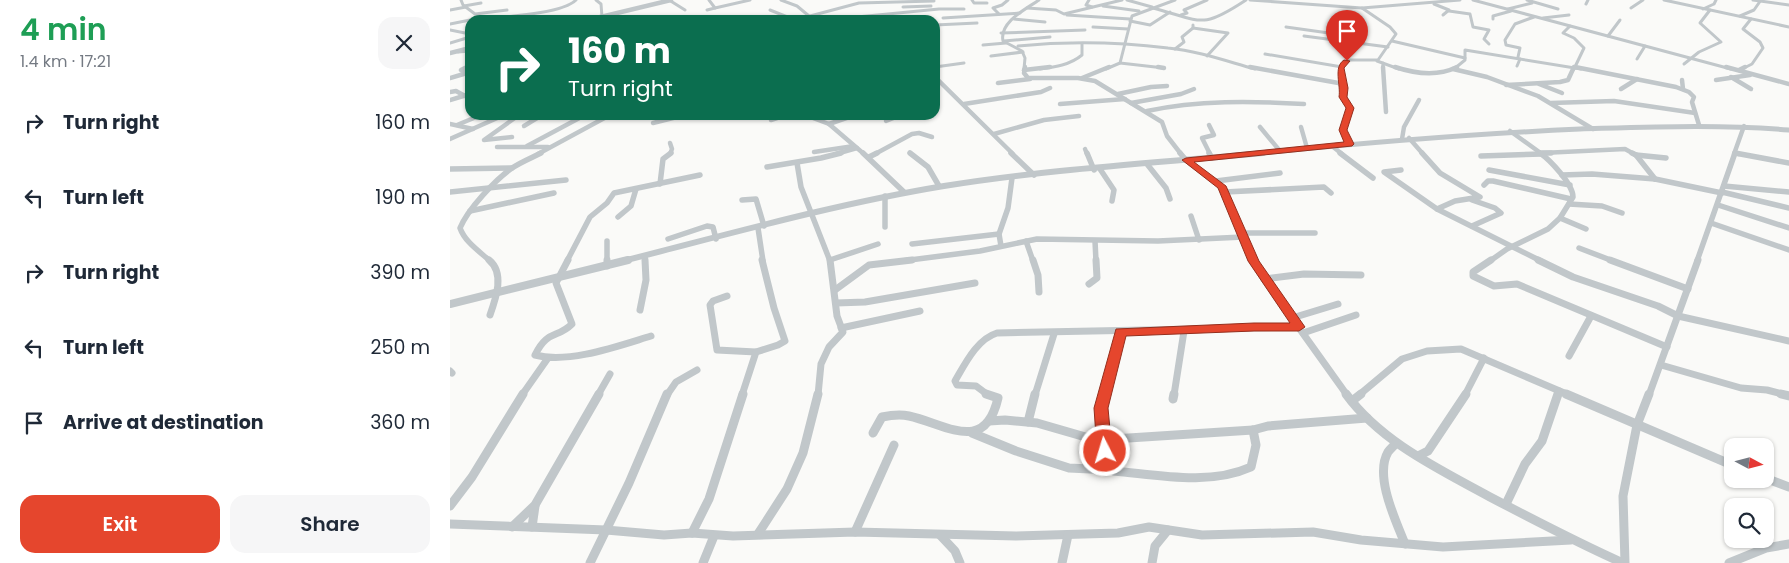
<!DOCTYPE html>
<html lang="en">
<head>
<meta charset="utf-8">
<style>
	:root { --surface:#fff; --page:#f6f6f7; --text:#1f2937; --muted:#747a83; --accent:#e5462d }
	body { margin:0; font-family:Poppins,sans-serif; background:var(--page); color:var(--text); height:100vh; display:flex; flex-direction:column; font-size:19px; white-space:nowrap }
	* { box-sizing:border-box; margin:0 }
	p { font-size:16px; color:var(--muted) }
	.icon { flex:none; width:28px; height:28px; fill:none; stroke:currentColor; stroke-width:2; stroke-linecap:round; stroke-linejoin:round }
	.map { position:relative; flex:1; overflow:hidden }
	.sheet { display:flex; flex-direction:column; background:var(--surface); width:450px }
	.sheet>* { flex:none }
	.top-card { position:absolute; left:15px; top:15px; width:475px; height:105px; border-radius:15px; box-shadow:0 1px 4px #0004; background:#0b6e4f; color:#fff; overflow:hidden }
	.needle { width:32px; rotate:97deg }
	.fabs { position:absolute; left:1274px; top:438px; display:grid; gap:10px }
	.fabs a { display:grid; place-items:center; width:50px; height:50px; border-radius:10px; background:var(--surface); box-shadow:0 1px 4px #0004; font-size:25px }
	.pin { position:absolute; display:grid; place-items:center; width:42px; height:42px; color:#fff; margin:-51px -21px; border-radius:50% 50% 50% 0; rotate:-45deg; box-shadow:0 0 5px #0007 }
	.pin .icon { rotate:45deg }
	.me { position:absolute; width:55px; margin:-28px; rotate:355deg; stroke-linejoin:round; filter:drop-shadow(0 0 4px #0008) }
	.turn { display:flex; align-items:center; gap:18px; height:105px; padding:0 20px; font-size:22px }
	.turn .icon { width:65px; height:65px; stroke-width:2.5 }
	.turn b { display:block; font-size:35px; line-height:42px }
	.round { display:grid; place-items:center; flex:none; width:52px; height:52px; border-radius:15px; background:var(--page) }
	.head { display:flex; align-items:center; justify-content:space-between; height:85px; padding:0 20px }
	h1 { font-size:30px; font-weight:600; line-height:38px; color:#1e9e55 }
	.action { display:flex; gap:10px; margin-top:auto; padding:10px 20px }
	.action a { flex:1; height:58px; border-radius:15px; background:var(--accent); color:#fff; font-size:20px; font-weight:600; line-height:58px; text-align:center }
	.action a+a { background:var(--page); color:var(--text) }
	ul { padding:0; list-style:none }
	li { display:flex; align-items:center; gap:15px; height:75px; padding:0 20px }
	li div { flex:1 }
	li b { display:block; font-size:19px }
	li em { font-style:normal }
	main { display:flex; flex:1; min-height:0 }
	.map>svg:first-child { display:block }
</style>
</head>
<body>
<main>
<section class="sheet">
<div class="head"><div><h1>4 min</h1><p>1.4 km · 17:21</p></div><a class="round"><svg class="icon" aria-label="close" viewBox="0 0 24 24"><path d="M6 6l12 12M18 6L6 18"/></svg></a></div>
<ul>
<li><svg class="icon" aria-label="right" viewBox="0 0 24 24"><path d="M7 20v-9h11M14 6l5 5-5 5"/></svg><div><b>Turn right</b></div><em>160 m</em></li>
<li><svg class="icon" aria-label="left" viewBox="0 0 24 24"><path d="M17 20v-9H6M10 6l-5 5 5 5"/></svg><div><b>Turn left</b></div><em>190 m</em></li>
<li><svg class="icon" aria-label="right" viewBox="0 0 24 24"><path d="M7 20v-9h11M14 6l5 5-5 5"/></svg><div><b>Turn right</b></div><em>390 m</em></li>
<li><svg class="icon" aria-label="left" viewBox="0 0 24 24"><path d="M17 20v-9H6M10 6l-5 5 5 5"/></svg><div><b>Turn left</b></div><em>250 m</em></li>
<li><svg class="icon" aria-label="arrive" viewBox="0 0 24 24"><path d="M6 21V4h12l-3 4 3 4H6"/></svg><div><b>Arrive at destination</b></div><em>360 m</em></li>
</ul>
<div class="action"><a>Exit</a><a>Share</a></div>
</section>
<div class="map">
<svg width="1339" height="563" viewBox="0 0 1339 563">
	<rect width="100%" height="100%" fill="#fafaf8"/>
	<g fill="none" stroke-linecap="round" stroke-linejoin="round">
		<g stroke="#c1c7ca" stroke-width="3">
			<polyline points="11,0 13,5 25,14 57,10"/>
			<polyline points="146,0 151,4 152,17"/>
			<polyline points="219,0 235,10"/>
			<polyline points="331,0 347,6 359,16"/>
			<polyline points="522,0 524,3 537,3"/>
			<polyline points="639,0 636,5 642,7"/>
			<polyline points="677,0 702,7"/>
			<polyline points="800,0 912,8 1010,0"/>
			<polyline points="1023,0 1281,69"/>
			<polyline points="1077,0 1108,9"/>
			<polyline points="1214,0 1339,27"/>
			<polyline points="1303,0 1339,5"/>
			<polyline points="984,4 999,10 993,15"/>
			<polyline points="1136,4 1138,0"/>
			<polyline points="14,6 31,3"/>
			<polyline points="653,6 689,11"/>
			<polyline points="453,7 481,6"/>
			<polyline points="265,8 300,0"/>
			<polyline points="577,8 606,10 614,14 672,0"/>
			<path d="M 703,8 C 752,21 751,30 796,0"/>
			<polyline points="1181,8 1193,0"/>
			<polyline points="1058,9 1082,3"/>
			<polyline points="1253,9 1264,4 1266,0"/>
			<polyline points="0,10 16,7"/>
			<polyline points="257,10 265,8 259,0"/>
			<polyline points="320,10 345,20"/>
			<polyline points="999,11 1020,14 1023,27 1039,30 1034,39 1039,44"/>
			<polyline points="549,14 543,8 552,5 558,0"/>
			<polyline points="617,15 680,19"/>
			<polyline points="731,15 737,13 734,10 757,0"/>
			<polyline points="1290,16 1304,10 1311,0"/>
			<polyline points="98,18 111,20"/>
			<polyline points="493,18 570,13"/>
			<polyline points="1093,18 1119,15"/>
			<polyline points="444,19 474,17"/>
			<polyline points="564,19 595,22"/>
			<polyline points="1043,19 1043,16 1061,11"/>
			<path d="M 23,20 C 47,17 111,15 126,0"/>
			<polyline points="250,20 258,20"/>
			<polyline points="345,20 409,3 484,1"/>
			<polyline points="398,20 407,17 489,9 514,9"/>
			<polyline points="680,21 700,25 720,12"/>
			<polyline points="0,24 20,20"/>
			<polyline points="485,25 527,23"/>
			<polyline points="1120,26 1113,33 1124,38 1134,48 1124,69"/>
			<polyline points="643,27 678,29"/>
			<polyline points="836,27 893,35 888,40"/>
			<polyline points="743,28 778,33 757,56"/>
			<polyline points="0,30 20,34"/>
			<polyline points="551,33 635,30"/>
			<polyline points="854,36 938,47"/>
			<polyline points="1158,36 1170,20"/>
			<polyline points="554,41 600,37"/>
			<polyline points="942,41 1015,58"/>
			<polyline points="0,43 20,37"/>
			<polyline points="533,45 556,43"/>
			<path d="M 568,46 C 617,41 669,42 718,48 C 748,51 776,61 805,69"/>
			<polyline points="725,49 734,42 732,37 743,28 743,25"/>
			<polyline points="8,52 20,51"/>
			<polyline points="815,54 892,67"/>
			<polyline points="541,56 573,52"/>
			<polyline points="1068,57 1070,48 1056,45 1055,40 1065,24 1084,17"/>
			<polyline points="1187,59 1195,46"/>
			<polyline points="927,61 949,69"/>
			<polyline points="670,63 714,68"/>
			<polyline points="933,63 933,69"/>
			<polyline points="1234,64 1249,52 1271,42 1250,23 1260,10"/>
			<polyline points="1067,66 1070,59"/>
			<polyline points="485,67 514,63"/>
			<polyline points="14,69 20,66"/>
			<path d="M 574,69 L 575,58 L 572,51 L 553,41 C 549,22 576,9 589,0"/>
			<path d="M 590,69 C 605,67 620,65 632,55 L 632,44"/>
			<polyline points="656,69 670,63 682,16 725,0"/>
			<polyline points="891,69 892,64 900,60 928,60 946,34 940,27 912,8"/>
			<polyline points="1004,69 1015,60 1015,50 1131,69"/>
			<polyline points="1292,69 1302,64 1313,48 1310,42 1293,29 1301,19"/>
		</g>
		<g stroke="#c1c7ca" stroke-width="4.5">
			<polyline points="575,67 574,73 578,78 628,78 645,81 712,122 717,136 731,154"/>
			<polyline points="708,67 714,68"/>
			<polyline points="800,67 894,84"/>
			<polyline points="891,67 894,88 893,97 900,108 893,130 899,144"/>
			<polyline points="933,67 936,112"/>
			<path d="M 945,67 C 966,74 987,77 1007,67"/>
			<polyline points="1125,67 1226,87 1239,92 1244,97 1242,102 1249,125"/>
			<polyline points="1276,67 1339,84"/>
			<polyline points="1003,69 1037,77 1088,96 1143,129"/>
			<polyline points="574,70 600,67"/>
			<polyline points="1289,70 1295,67"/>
			<polyline points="485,77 563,154"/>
			<polyline points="1281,77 1301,89"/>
			<polyline points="0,78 17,73 11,70 17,67"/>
			<polyline points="632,78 659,67"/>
			<polyline points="1232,80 1233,89"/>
			<polyline points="1266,80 1300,75"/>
			<polyline points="548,83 580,79"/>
			<polyline points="1089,84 1112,93"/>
			<polyline points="1056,85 1110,82 1118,80 1124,67"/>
			<polyline points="1171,89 1187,79"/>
			<polyline points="0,92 6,91 15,96"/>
			<polyline points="668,94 701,87 717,86"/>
			<polyline points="0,100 20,94"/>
			<polyline points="681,103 731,94 744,89"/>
			<polyline points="1101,103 1164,101 1245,113"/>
			<polyline points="514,104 591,92 600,88"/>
			<polyline points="610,104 675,99"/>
			<path d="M 697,111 C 748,100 802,101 854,104"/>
			<polyline points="355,115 379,124 414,154"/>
			<polyline points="321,120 336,115"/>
			<polyline points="436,121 451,115"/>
			<polyline points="203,123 235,115"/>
			<polyline points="0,124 23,129"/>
			<polyline points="379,124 405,115"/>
			<polyline points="7,125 31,115"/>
			<polyline points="759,125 764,135 752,138 760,154"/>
			<polyline points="74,126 92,115"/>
			<polyline points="810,127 830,151"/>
			<polyline points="851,127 857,148"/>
			<polyline points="1060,131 1092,154"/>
			<polyline points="544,134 594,120 629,116"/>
			<polyline points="62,137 34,140 69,115"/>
			<polyline points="959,138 973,154"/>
			<polyline points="0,139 54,115"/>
			<polyline points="952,139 954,127 969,100"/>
			<polyline points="220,143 222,149 220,154"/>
			<polyline points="77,146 135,115"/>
			<polyline points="882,146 892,154"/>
			<polyline points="47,147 98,147"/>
			<polyline points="635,149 637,154"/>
			<polyline points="364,152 404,146"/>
			<polyline points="1092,153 1175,149 1184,154"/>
			<polyline points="1285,153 1289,154"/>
			<polyline points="88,154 160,115"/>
			<polyline points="386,154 407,148"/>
			<polyline points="425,154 462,134 469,133 482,137"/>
			<polyline points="1284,154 1294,126"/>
		</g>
		<g stroke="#c1c7ca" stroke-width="5.5">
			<polyline points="413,153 454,192"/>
			<polyline points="460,153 478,167 489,186"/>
			<polyline points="561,153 584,175"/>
			<polyline points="637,153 644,170"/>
			<polyline points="730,153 736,160 772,187 803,261"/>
			<polyline points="759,153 762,158"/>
			<polyline points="890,153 923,178"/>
			<polyline points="972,153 990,173 1030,197 1005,201 987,209"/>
			<polyline points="1092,153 1101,153"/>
			<polyline points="1182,153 1186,155 1205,179"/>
			<polyline points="1285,153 1339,163"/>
			<polyline points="1186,155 1216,158"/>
			<polyline points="1031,156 1092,154"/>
			<polyline points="419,157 427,153"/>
			<polyline points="347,163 351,187 380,261"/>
			<polyline points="697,164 716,188 720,199"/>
			<polyline points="317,167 371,158 391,153"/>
			<polyline points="0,169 62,168"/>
			<polyline points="650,169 664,190 662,201"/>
			<polyline points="951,170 934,172 987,209 1091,261"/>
			<polyline points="1039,170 1120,185"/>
			<polyline points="1112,175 1142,174 1205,179 1272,193"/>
			<polyline points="766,181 830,173"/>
			<polyline points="210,184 213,159 221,153"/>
			<polyline points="1034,185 1038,181 1043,181 1121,199"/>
			<polyline points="1274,186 1339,192"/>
			<polyline points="0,192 116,180"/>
			<polyline points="775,192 874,187 881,193"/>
			<polyline points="1272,192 1339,208"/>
			<polyline points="435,196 435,227"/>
			<polyline points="292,200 306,199 314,226"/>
			<polyline points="1022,200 1045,208 1051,213 1022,226"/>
			<polyline points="1119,204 1152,206 1172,213"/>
			<polyline points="1268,205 1339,228"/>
			<polyline points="20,211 104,193"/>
			<polyline points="741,216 749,240"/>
			<polyline points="168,217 181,206 186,189"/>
			<polyline points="1110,218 1136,229"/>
			<polyline points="1261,223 1339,250"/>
			<polyline points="308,228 313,261"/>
			<polyline points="791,233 865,233"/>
			<polyline points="218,239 257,226 263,227 266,239"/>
			<polyline points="157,241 157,261"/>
			<polyline points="576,241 583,261"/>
			<polyline points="645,241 646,261"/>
			<polyline points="462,244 549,234"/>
			<polyline points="551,246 549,234 558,208 562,178"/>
			<polyline points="1129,248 1163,261"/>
			<polyline points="195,256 195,261"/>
			<polyline points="380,260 428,244"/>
			<path d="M 40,261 C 29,251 15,242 10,228 C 18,209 45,180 62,168 C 71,162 81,158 91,153"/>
			<polyline points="117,261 140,217 157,203 164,193 250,175"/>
			<polyline points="452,261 530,251 587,239 708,241 793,237"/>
			<path d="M 1040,261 L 1057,249 L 1098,229 L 1110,218 L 1123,197 C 1123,184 1100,160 1090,153"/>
			<polyline points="1247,261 1285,153"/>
		</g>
		<g stroke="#c1c7ca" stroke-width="7">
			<path d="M 39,260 C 55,273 46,298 40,315"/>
			<path d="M 118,260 L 106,283 L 122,324 C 107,339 98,329 85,355 C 119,364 168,346 201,336"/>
			<polyline points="157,260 157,266"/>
			<polyline points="583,260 588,275 589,292"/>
			<polyline points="802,260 814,279 897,395"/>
			<polyline points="1041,260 1023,272 1023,276 1044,286 1067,284 1217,347"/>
			<polyline points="1088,260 1123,277 1208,306 1228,316 1339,341"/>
			<polyline points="1160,260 1238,289"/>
			<polyline points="814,279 854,274 911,275"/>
			<polyline points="639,284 647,278 646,260"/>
			<polyline points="385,290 419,265 462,260"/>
			<polyline points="277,296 263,301 260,305 267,350 306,352"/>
			<polyline points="386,303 415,302 525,283"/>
			<polyline points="190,310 196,280 195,260"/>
			<polyline points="842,318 888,304"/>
			<polyline points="391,328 470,311"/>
			<polyline points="853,333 906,315"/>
			<polyline points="1119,356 1141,316"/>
			<polyline points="1211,365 1291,388 1317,390 1336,395"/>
			<polyline points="0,371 2,373"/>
			<polyline points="72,395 98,358"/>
			<polyline points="148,395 160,374"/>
			<polyline points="217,395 226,382 247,370"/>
			<polyline points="292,395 306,352 328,345 335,341 324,308 312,260"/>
			<polyline points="368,395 371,364 379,347 393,332 387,316 380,260"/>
			<path d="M 538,395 L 526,386 L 507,385 L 505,381 C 515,364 527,339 547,333 L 849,327"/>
			<polyline points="585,395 604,334"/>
			<polyline points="654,395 671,332"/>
			<polyline points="724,395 734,331"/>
			<polyline points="909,395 952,359 977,351 1011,349 1119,395"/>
			<polyline points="1015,395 1034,358"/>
			<polyline points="1108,395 1109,391"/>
			<polyline points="1199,395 1248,260"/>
		</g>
		<g stroke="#c1c7ca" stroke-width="9">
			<path d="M 655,394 L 651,408 L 656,463 L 659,469 L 664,471 C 708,475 759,486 801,467 L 806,445 L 803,430"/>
			<path d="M 896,394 C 931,442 989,469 1040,497 C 1084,520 1128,543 1173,563"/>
			<polyline points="1116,394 1282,465"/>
			<polyline points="1331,394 1339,396"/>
			<polyline points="723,399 724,394"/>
			<polyline points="902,401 911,394"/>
			<polyline points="539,421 555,420 587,423 639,438 663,439 803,430 818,426 917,418"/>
			<polyline points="578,422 585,394"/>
			<path d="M 423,433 L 432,417 C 442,415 449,414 459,416 C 496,424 535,455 548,398 L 536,394"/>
			<polyline points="522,433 566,451 619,468 661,470"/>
			<path d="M 946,443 C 944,446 940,449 938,452 C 924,476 946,521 955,544"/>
			<polyline points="968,456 978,451 1016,394"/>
			<polyline points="1315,478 1339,487"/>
			<polyline points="1056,504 1075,464 1092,441 1108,394"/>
			<polyline points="0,506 22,477 73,394"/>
			<polyline points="0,524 156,530 214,535 242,533 283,536 405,532 566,536 668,533 699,527 752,535 863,532 911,540 993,547 1121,540"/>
			<polyline points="62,527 85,505 149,394"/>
			<polyline points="82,527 85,506"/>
			<polyline points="405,532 444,445"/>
			<polyline points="242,533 259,499 293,394"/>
			<polyline points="308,534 337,489 353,453 368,394"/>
			<polyline points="490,535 505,551 510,563"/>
			<polyline points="140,563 179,483 217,394"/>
			<polyline points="253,563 264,536"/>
			<polyline points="612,563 618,535"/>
			<polyline points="702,563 705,546 718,530"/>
			<polyline points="1175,563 1173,496 1187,425 1199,394"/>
			<polyline points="1279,563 1316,548 1339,544"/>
		</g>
		<g stroke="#c1c7ca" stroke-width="4.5">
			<polyline points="138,20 221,0"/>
			<polyline points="0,53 20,48"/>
		</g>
		<path stroke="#c1c7ca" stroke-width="5" d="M 801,154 C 911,143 1020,134 1130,129 C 1200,127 1269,124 1339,130"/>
		<path stroke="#c1c7ca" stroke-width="6" d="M 173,261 C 279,234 385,204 494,186 C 599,169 707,163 813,153"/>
		<polyline stroke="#c1c7ca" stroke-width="8" points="0,304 178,260"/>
	</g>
	<path fill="#e5462d" stroke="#952e1d" d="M 894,60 L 900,61 L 894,68 L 898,88 L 897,97 L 904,108 L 897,130 L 904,144 L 902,146 L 744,162 L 776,186 L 809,261 L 855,327 L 849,331 L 804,331 L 676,336 L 658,408 L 662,451 L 660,455 L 655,456 L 649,455 L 647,451 L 644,408 L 666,329 L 804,323 L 840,323 L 798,261 L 768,188 L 732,160 L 736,158 L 894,142 L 889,130 L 896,108 L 889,97 C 891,85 883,67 894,60 Z"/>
</svg>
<div class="fabs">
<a><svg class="needle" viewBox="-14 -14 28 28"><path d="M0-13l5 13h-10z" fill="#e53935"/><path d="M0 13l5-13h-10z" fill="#747a83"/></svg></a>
<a><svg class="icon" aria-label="search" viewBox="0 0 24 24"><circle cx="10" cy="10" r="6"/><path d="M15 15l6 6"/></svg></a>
</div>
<div class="pin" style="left:897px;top:61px;background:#d93025"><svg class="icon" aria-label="arrive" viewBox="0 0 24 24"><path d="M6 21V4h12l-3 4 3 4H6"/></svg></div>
<svg class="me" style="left:655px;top:451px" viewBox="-20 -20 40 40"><circle r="17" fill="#e5462d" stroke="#fff" stroke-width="3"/><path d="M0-11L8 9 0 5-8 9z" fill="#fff"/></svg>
<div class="top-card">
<div class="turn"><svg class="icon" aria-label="right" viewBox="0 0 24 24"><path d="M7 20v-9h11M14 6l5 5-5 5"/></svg><div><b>160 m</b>Turn right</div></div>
</div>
</div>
</main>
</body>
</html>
